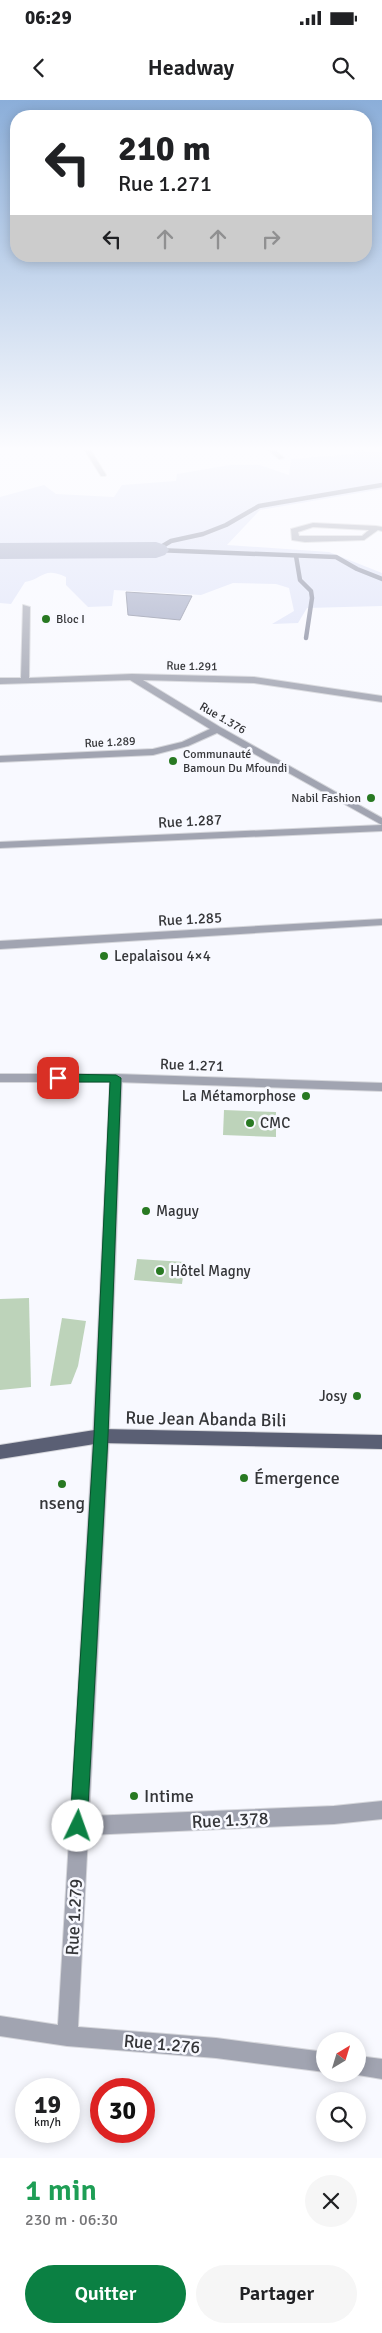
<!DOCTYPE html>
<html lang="fr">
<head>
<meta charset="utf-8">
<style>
	:root { --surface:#fff; --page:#f6f6f6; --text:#202124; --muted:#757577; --accent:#0b8043 }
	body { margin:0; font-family:Signika,sans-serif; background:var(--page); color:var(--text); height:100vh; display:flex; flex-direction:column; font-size:19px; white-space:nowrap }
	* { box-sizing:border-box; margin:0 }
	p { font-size:16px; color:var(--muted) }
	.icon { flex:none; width:28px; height:28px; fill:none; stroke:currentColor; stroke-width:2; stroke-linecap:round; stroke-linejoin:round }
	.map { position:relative; height:2058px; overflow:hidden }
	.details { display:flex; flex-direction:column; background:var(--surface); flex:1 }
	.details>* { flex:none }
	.guide { position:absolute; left:10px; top:10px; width:362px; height:152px; border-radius:20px; box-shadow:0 2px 12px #0003; background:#fff; color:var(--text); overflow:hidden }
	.needle { width:32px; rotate:38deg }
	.buttons { position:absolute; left:316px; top:1932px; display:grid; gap:10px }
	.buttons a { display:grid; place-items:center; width:50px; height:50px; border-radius:50%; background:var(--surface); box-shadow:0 2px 12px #0003; font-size:25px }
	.speed { position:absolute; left:15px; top:1978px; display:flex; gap:10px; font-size:25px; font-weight:700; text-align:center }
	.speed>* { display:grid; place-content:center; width:65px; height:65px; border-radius:50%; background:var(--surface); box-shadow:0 2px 12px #0003; line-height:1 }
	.speed small { font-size:12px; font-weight:400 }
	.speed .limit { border:8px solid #d22; background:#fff; color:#111 }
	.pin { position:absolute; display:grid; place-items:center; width:42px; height:42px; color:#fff; margin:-21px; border-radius:10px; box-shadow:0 2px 8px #0006 }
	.me { position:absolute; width:55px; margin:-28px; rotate:3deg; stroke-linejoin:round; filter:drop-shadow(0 0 4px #0008) }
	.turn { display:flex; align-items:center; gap:18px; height:105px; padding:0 25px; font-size:22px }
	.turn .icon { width:65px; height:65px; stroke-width:2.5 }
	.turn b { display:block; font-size:35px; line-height:42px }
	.lanes { display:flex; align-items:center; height:48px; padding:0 25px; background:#0003; justify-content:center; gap:25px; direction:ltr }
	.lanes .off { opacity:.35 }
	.round { display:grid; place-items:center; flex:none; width:52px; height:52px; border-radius:26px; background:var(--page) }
	.head { display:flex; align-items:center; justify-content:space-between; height:85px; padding:0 25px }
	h1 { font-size:30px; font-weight:600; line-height:38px; color:#1e9e55 }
	.action { display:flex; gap:10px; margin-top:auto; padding:10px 25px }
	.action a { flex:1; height:58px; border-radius:30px; background:var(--accent); color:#fff; font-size:20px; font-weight:600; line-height:58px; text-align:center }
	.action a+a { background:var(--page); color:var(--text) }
	.status { display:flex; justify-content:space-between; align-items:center; height:35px; padding:0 25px; background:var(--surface); direction:ltr }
	.status svg { height:14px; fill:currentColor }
	header { display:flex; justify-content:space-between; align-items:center; height:65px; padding:0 25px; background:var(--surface); font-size:22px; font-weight:600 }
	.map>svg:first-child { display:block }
</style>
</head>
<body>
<div class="status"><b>06:29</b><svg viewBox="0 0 49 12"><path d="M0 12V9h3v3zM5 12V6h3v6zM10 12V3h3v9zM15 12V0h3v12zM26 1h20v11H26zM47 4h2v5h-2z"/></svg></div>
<header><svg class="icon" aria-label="back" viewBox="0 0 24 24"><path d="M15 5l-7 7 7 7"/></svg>Headway<svg class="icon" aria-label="search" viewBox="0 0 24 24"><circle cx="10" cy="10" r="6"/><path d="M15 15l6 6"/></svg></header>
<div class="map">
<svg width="382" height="2058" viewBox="0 0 382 2058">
	<rect width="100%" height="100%" fill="#f8f9ff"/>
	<path fill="#dde2f8" d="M 356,346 L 368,352 L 382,351 L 382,389 L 260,410 L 227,445 L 329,452 L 382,473 L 382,506 L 307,508 L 298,523 L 272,524 L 294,511 L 289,488 L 276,484 L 233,483 L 201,495 L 114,490 L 112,506 L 88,507 L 66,485 L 66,477 C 43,466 43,479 25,482 L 11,504 L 0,503 L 0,397 L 44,385 L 56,394 L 114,397 L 122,385 L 176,381 L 177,374 L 230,365 L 260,365 L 289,375 L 291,359 L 354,354 Z"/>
	<polygon fill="#9fa6c2" stroke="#7f8499" points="126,492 192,496 180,520 128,515"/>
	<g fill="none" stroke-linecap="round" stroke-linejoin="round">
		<g stroke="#7f8499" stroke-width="4.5">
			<polyline points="156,450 171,441 203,434 226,425 259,406 382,385"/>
			<polyline points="156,450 336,457 357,469 382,479"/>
			<polyline points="296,456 300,480 311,491 312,498 306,538"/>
		</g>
		<polygon fill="#9fa6c2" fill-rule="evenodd" points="156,442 165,445 169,450 165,455 156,458 0,459 0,443"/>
	</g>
	<g fill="#bdd3ba">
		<polygon points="224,1010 276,1012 276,1037 223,1035"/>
		<polygon points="137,1159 185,1162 182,1184 134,1180"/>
		<polygon points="29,1198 31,1287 0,1290 0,1199"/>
		<polygon points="62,1218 86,1221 78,1266 71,1284 50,1286"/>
	</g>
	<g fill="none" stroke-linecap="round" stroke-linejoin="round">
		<g stroke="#d5d6db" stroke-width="2">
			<g id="minor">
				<polygon points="82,346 88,346 106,375 105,376 101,376"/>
				<polygon points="264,346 271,346 284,358 279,359"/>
				<path d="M 313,423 L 376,426 L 382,427 L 382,431 L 378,430 L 364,440 L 305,442 L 292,440 L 291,429 ZM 313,427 L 369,430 L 362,436 L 299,436 L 298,432 Z"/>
				<polygon points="23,505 30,507 29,578 132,574 254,577 382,596 382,602 254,583 143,580 220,627 382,718 382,725 217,633 188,646 153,655 0,662 0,656 153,649 182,642 210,629 130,580 0,584 0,578 21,578"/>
				<polygon points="382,725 382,731 0,748 0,742"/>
				<polygon points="382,819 382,825 0,849 0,841"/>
				<polygon points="116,974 122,978 109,1336 89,1716 334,1706 382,1701 382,1719 334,1724 88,1735 78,1927 216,1938 325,1952 325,1972 216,1958 67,1946 0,1936 0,1916 58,1925 93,1336 110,978"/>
				<polygon points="358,1956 382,1959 382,1979 352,1974 358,1974"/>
			</g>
		</g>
		<g stroke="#d5d6db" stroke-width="2">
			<polygon id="tertiary" points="0,974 116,974 382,983 382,991 116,982 0,982"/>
		</g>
		<g stroke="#d5d6db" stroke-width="2">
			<polygon id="primary" points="101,1329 382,1335 382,1349 101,1343 0,1359 0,1345"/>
		</g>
		<use href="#minor" fill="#a1a4b1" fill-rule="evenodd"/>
		<use href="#tertiary" fill="#a1a4b1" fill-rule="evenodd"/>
		<use href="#primary" fill="#5a5f74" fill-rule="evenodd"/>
	</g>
	<linearGradient id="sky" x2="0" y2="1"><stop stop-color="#8baed9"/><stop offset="0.55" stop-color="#fcfcff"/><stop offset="1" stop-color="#fcfcff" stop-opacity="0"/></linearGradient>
	<rect width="382" height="634" fill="url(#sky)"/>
	<polygon fill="#0b8043" stroke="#07532c" points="58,974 116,975 121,978 108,1336 87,1726 84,1732 78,1734 72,1732 70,1726 94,1336 110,982 58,982 52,978"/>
	<g fill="#287922" stroke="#f8f9ff" stroke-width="2">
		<circle cx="46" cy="519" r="5"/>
		<circle cx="173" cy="661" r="5"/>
		<circle cx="371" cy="698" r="5"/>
		<circle cx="104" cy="856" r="5"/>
		<circle cx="306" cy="996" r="5"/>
		<circle cx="250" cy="1023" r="5"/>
		<circle cx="146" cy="1111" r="5"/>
		<circle cx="160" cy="1171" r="5"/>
		<circle cx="357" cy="1296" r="5"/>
		<circle cx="244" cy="1378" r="5"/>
		<circle cx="62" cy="1384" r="5"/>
		<circle cx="134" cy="1696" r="5"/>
	</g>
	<g text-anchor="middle" stroke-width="5" stroke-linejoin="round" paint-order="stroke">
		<g font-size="12" fill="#353639" stroke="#f8f9ff" text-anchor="start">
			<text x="56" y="523">Bloc I</text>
			<text x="183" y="658">Communauté<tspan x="183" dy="14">Bamoun Du Mfoundi</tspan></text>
			<text x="361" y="702" text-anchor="end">Nabil Fashion</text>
		</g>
		<g font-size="12" fill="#353639" stroke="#f8f9ff">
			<text transform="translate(192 566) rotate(1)" y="4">Rue 1.291</text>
			<text transform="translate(223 618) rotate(30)" y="4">Rue 1.376</text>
			<text transform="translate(110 642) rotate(-3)" y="4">Rue 1.289</text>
		</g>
		<g font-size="15" fill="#353639" stroke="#f8f9ff">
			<text transform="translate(190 721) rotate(-3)" y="5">Rue 1.287</text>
			<text transform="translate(190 819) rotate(-3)" y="5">Rue 1.285</text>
			<text transform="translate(192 965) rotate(2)" y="5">Rue 1.271</text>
		</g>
		<g font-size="15" fill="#353639" stroke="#f8f9ff" text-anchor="start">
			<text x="114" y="861">Lepalaisou 4×4</text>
			<text x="296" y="1001" text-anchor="end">La Métamorphose</text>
			<text x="260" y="1028">CMC</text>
			<text x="156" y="1116">Maguy</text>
			<text x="170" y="1176">Hôtel Magny</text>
			<text x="347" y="1301" text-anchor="end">Josy</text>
		</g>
		<g font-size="18" fill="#353639" stroke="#f8f9ff">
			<text transform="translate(206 1319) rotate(1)" y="6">Rue Jean Abanda Bili</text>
			<text transform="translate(230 1720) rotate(-3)" y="6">Rue 1.378</text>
			<text transform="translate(74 1817) rotate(-87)" y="6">Rue 1.279</text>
			<text transform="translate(162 1944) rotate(5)" y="6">Rue 1.276</text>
		</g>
		<g font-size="18" fill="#353639" stroke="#f8f9ff" text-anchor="start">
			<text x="254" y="1384">Émergence</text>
			<text x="62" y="1409" text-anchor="middle">nseng</text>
			<text x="144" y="1702">Intime</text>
		</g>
	</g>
</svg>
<div class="buttons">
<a><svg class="needle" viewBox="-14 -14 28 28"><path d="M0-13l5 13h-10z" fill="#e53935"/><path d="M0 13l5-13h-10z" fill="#757577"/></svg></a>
<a><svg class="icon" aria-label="search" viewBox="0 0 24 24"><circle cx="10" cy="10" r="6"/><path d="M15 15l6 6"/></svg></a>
</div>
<div class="speed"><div>19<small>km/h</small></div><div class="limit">30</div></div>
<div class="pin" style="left:58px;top:978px;background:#d93025"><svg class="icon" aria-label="arrive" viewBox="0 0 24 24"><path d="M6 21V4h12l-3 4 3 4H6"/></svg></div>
<svg class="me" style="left:78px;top:1726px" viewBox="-20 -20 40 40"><circle r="19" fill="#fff"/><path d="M0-13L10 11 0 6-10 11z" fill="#0b8043"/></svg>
<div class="guide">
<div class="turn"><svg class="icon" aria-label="left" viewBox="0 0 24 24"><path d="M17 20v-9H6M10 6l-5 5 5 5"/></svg><div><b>210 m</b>Rue 1.271</div></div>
<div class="lanes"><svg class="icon" aria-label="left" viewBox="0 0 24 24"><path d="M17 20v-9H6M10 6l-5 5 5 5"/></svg><svg class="icon off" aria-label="ahead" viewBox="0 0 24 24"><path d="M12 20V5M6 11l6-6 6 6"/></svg><svg class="icon off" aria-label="ahead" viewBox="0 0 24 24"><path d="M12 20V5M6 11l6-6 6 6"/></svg><svg class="icon off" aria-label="right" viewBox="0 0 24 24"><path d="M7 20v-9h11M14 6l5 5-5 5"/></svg></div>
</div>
</div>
<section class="details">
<div class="head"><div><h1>1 min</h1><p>230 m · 06:30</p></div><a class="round"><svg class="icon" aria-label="close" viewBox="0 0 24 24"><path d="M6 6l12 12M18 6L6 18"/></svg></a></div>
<div class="action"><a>Quitter</a><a>Partager</a></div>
</section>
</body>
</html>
